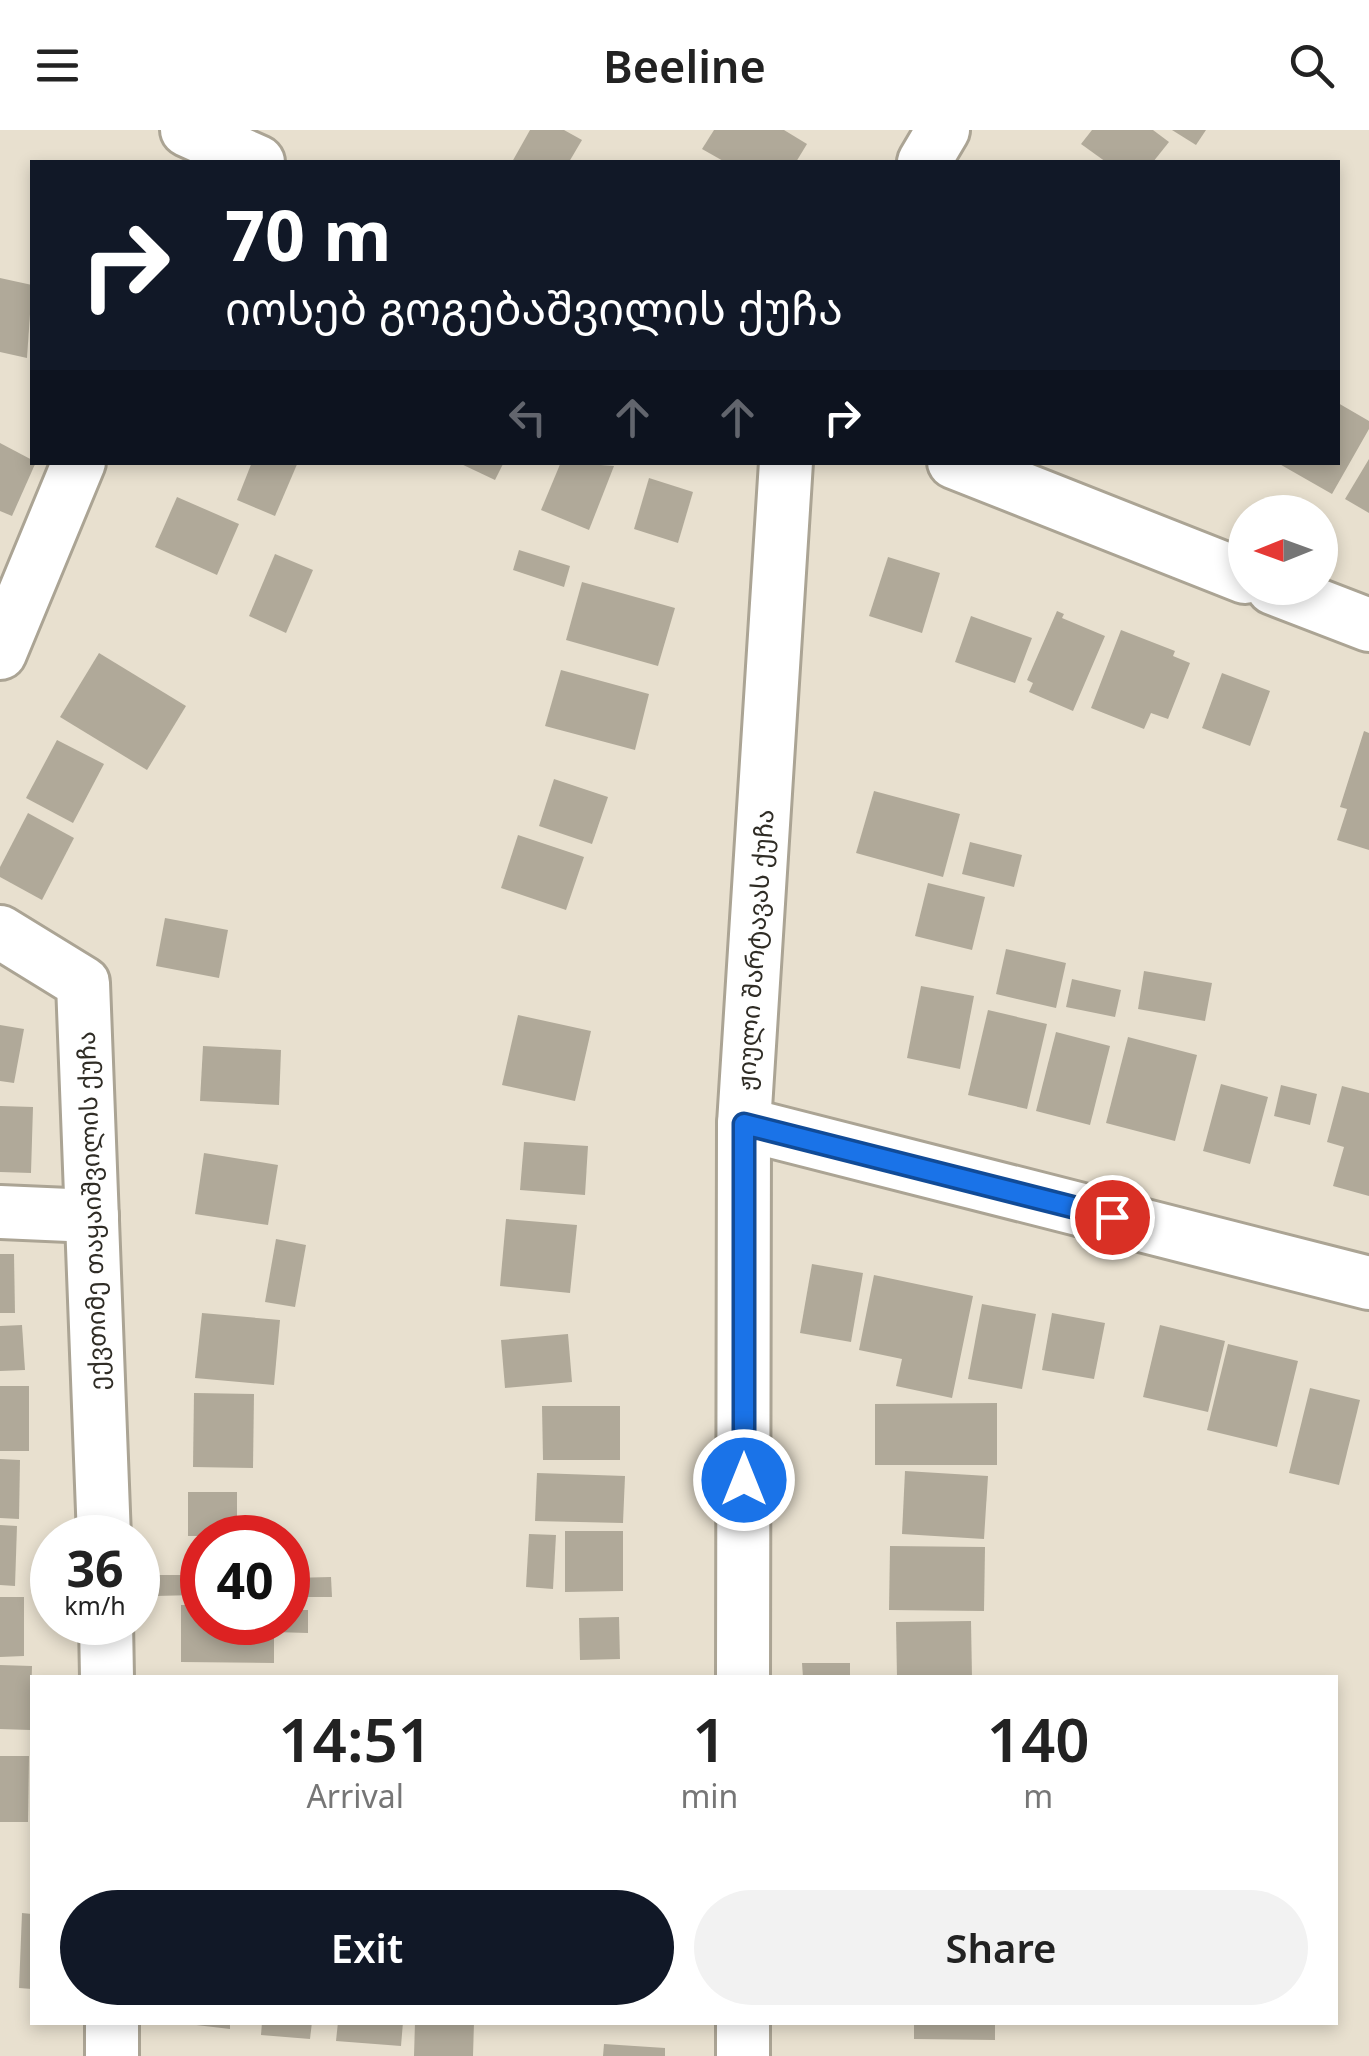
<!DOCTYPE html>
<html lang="en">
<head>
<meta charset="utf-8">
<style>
	:root { --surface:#fff; --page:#f2f2f2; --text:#222; --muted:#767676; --accent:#111827 }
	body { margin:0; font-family:"Noto Sans","Noto Sans Georgian",sans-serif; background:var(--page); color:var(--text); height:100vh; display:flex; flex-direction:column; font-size:38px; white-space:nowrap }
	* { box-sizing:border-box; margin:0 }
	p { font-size:32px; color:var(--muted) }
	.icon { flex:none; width:55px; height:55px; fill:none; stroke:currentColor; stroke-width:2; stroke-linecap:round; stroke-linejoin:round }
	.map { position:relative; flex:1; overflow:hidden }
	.details { position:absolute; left:30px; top:1545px; width:1308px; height:350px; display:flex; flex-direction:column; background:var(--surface); border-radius:0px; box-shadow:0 5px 15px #0003 }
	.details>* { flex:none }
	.top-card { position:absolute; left:30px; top:30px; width:1310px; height:305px; border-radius:0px; box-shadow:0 5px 15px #0003; background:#111827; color:#fff; overflow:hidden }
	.needle { width:65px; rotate:269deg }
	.buttons { position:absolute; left:1228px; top:365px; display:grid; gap:20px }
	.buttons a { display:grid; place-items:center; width:110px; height:110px; border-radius:50%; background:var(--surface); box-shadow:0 5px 15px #0003; font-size:50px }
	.speed { position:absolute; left:30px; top:1385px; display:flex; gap:20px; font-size:50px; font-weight:700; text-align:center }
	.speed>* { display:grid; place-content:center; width:130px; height:130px; border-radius:50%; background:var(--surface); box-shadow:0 5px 15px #0003; line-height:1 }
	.speed small { font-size:25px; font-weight:400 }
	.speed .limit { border:15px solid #d22; background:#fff; color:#111 }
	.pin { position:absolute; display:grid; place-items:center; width:85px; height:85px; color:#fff; margin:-42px; border:5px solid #fff; border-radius:50%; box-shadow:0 2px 10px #0007 }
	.me { position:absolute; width:110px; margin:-55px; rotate:0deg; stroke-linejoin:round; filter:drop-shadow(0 0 8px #0008) }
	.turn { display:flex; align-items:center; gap:35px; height:210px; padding:0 30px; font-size:45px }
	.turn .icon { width:130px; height:130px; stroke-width:2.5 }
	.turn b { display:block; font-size:70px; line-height:85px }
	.lanes { display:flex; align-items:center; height:95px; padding:0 30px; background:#0003; justify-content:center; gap:50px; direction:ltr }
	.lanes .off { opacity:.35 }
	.eta { display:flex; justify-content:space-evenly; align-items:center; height:170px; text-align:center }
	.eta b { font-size:60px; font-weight:600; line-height:70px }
	.button { display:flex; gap:20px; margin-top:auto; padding:20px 30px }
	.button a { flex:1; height:115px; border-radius:60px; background:var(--accent); color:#fff; font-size:40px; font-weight:600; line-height:115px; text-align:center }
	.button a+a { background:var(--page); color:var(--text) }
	header { display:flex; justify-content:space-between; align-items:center; height:130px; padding:0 30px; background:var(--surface); font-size:45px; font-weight:600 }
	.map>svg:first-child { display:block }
</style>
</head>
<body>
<header><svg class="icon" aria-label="menu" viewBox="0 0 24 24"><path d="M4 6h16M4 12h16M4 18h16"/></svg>Beeline<svg class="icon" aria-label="search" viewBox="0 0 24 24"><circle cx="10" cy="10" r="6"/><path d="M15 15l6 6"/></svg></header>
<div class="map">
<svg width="1369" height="1926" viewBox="0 0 1369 1926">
	<rect width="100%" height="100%" fill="#e8e0cf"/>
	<g fill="#b0a999">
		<polygon points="530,0 564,0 582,10 569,32 512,32"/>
		<polygon points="714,0 784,0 807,14 796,32 725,32 702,19"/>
		<polygon points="1092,0 1153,0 1169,12 1153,32 1106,32 1081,14"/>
		<polygon points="1172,0 1206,0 1196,15"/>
		<polygon points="0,148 32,155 27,228 0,222"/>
		<polygon points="1338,273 1369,291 1369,299 1332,364 1276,332 1338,332"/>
		<polygon points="0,313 36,332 12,386 0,381"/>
		<polygon points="1369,329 1369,383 1345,369"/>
		<polygon points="252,332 298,332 275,386 237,370"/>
		<polygon points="457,332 504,332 495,350"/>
		<polygon points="561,332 614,336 589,400 541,380"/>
		<polygon points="649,348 693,362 678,413 634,399"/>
		<polygon points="177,367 239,394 217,445 155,417"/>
		<polygon points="519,420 570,436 564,457 513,440"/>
		<polygon points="275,424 313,440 286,503 249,486"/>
		<polygon points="888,427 940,443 922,503 869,486"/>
		<polygon points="582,452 675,478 658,536 566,510"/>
		<polygon points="1057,481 1064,484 1062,488 1105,506 1073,581 1029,562 1033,553 1027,550"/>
		<polygon points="971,486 1032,508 1015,553 955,532"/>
		<polygon points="1121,500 1175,521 1173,526 1190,533 1168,589 1151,583 1144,599 1091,578"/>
		<polygon points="99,523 186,576 147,640 60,587"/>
		<polygon points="561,540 649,564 635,620 545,596"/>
		<polygon points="1222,543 1270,561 1250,616 1202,598"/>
		<polygon points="1364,601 1369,603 1369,720 1337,710 1347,679 1340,677"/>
		<polygon points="57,610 104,634 73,693 26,668"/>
		<polygon points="554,649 608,667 592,714 539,696"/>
		<polygon points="874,661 960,684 943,747 856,723"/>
		<polygon points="28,683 74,708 42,770 0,747 0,737"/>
		<polygon points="518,705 584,727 566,780 501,758"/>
		<polygon points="970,712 1022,725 1014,757 962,744"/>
		<polygon points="928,753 985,767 972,820 915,806"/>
		<polygon points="165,788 228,800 219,848 156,836"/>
		<polygon points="1006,819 1066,833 1056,878 996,864"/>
		<polygon points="1144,841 1212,853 1205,891 1138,879"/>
		<polygon points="1072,849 1121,860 1115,887 1066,877"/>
		<polygon points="921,856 974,866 960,939 907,928"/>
		<polygon points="988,880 1047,894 1027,979 968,965"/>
		<polygon points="518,885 591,901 575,971 502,955"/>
		<polygon points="0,895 24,899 14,953 0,951"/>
		<polygon points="1056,902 1110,916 1090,995 1036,981"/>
		<polygon points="1128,907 1197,925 1175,1011 1106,993"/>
		<polygon points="203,916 281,920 279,975 200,971"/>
		<polygon points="1221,954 1268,967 1250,1034 1203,1021"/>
		<polygon points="1281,955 1317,964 1310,995 1274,986"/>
		<polygon points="1342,956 1369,963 1369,1066 1333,1056 1344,1017 1327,1012"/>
		<polygon points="0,976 33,977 31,1043 0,1042"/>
		<polygon points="524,1012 588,1016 585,1065 520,1060"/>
		<polygon points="204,1023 278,1035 268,1095 195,1084"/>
		<polygon points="506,1089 577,1095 570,1163 500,1156"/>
		<polygon points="276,1109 306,1115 295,1177 265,1172"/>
		<polygon points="0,1124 14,1124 15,1183 0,1183"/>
		<polygon points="812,1134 863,1143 851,1212 800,1203"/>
		<polygon points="874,1145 973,1166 952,1268 896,1256 902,1229 859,1220"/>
		<polygon points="982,1174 1036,1184 1022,1259 968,1249"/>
		<polygon points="202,1183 280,1190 274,1255 195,1248"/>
		<polygon points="1052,1183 1105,1193 1094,1249 1042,1240"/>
		<polygon points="22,1195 25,1240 0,1241 0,1196"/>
		<polygon points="1160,1195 1225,1211 1208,1282 1143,1267"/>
		<polygon points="568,1204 572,1252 505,1258 501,1210"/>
		<polygon points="1228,1214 1298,1231 1277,1317 1207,1300"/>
		<rect x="0" y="1256" width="29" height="65"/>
		<polygon points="1310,1258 1360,1270 1339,1355 1289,1343"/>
		<polygon points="194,1263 254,1264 253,1338 193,1337"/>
		<polygon points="997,1273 997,1335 875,1335 875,1274"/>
		<polygon points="542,1276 620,1276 620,1330 543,1330"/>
		<polygon points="0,1329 20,1330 19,1389 0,1388"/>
		<polygon points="905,1341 988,1346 984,1409 902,1404"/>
		<polygon points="537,1343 625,1346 623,1393 535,1391"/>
		<rect x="188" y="1362" width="49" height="44"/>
		<polygon points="0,1395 17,1396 15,1456 0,1455"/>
		<polygon points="565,1401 623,1401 623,1461 565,1462"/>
		<polygon points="529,1404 556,1405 553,1459 526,1457"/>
		<polygon points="890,1416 985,1417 984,1481 889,1480"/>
		<polygon points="155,1445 196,1445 196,1465 155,1466"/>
		<polygon points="331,1447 332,1467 292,1467 292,1448"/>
		<polygon points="0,1467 24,1467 24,1526 0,1527"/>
		<polygon points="181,1475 202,1475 202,1492 288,1492 288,1480 308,1480 308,1503 274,1502 274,1533 181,1532"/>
		<polygon points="619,1487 620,1529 580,1530 579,1488"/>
		<polygon points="971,1491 972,1548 897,1548 896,1492"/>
		<polygon points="802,1533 850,1533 850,1548 803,1548"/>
		<polygon points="0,1535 32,1536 30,1600 0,1599"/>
		<polygon points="0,1626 29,1626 28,1692 0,1692"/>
		<polygon points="22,1783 32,1784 32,1859 19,1858"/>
		<polygon points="171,1892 230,1892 230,1899"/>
		<polygon points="262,1892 312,1892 310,1909 261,1905"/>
		<polygon points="338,1892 403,1892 401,1916 336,1911"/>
		<polygon points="415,1892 474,1892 473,1926 414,1926"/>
		<polygon points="914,1892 995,1892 995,1910 914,1909"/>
		<polygon points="604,1914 665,1918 665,1926 603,1926"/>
	</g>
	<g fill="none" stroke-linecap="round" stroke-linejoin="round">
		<g stroke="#aba494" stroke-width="58">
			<g id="minor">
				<polyline points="187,0 258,32"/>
				<polyline points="924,32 943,0"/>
				<polyline points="954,332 1245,447"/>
				<polyline points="1273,458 1369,495"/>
				<polyline points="0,523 79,332"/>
				<polyline points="0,802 83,853 104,1408"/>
				<polyline points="744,994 1369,1153"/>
				<polyline points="0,1082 92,1086"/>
				<polyline points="106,1492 107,1548"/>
				<polyline points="743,1548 744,994 786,332"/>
				<polyline points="112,1892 112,1926"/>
				<polyline points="743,1926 743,1892"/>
			</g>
		</g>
		<use href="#minor" stroke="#fff" stroke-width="52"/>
	</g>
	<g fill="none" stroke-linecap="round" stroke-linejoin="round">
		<g stroke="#114b97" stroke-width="25">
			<polyline id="route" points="744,1350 744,994 1112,1087"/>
		</g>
		<use href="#route" stroke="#1a73e8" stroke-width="18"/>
	</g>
	<g text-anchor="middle" stroke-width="8" stroke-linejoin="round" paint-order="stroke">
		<g font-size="25" fill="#2f2c25" stroke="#fff">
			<text transform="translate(755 820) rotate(-86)" y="9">ჟიული შარტავას ქუჩა</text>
			<text transform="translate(92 1081) rotate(-92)" y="9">ექვთიმე თაყაიშვილის ქუჩა</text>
		</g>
	</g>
</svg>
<div class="buttons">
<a><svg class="needle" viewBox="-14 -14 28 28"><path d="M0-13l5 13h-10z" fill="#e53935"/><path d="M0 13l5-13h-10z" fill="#767676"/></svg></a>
</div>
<div class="speed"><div>36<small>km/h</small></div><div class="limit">40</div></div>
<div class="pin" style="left:1112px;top:1087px;background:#d93025"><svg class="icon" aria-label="arrive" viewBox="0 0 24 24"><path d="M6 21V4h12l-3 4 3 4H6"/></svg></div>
<svg class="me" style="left:744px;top:1350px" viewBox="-20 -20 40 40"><circle r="17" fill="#1a73e8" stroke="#fff" stroke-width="3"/><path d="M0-11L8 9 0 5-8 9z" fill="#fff"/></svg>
<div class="top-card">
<div class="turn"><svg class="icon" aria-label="right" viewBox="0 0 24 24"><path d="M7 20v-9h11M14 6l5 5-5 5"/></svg><div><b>70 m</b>იოსებ გოგებაშვილის ქუჩა</div></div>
<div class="lanes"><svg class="icon off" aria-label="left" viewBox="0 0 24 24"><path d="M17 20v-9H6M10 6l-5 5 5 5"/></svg><svg class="icon off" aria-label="ahead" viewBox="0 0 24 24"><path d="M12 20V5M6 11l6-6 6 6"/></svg><svg class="icon off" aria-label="ahead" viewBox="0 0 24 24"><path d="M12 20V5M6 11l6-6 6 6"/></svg><svg class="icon" aria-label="right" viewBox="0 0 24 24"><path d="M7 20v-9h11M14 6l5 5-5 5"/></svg></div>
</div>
<section class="details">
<div class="eta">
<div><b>14:51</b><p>Arrival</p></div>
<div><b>1</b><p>min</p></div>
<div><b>140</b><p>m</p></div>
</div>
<div class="button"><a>Exit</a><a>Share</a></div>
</section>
</div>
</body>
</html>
